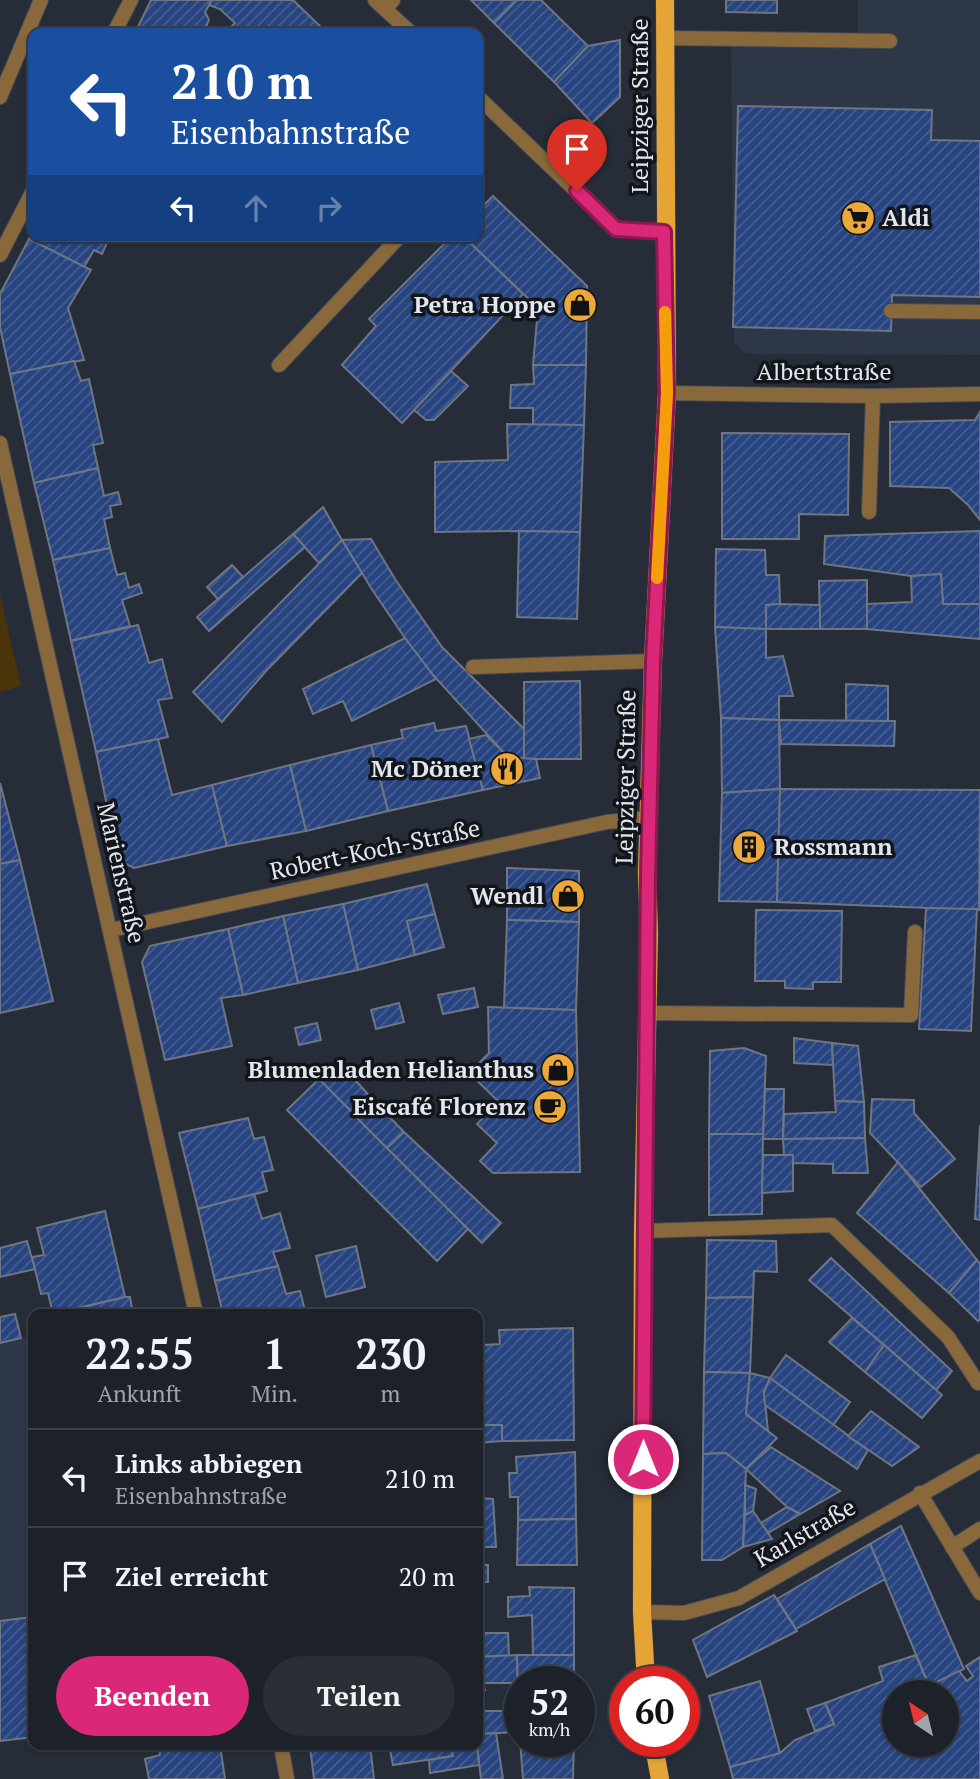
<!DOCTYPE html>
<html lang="de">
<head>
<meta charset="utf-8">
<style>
	:root { --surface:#1d222a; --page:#2a2f36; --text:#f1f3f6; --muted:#a0a4a8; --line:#3b3f47; --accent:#db2777 }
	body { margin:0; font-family:"PT Serif",serif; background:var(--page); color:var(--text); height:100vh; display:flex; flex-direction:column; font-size:26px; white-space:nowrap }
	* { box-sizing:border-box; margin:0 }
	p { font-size:23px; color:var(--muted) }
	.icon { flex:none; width:38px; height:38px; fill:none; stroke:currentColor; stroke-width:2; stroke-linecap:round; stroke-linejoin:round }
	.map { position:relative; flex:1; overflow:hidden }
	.side { position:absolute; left:28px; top:1309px; width:455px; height:441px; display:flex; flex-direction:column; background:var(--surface); border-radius:14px; box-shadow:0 2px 5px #0004,0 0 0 2px var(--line) }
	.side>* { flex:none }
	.top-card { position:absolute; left:28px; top:28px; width:455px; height:214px; border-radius:14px; box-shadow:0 2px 5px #0004,0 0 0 2px var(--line); background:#1a4fa0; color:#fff; overflow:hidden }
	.needle { width:46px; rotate:325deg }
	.tools { position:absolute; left:882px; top:1680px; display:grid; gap:14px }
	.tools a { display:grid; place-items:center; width:77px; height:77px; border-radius:50%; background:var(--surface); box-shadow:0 2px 5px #0004,0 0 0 2px var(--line); font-size:35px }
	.speed { position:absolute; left:504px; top:1666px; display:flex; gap:14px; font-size:35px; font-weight:700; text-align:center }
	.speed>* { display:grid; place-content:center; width:91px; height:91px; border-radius:50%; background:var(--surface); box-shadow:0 2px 5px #0004,0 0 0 2px var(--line); line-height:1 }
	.speed small { font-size:18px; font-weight:400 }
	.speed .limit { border:10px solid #d22; background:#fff; color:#111 }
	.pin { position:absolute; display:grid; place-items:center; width:60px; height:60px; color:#fff; margin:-72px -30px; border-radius:50% 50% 50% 0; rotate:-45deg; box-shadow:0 0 7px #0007 }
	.pin .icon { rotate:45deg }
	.me { position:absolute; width:77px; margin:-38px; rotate:0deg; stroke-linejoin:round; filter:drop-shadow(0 0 5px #0008) }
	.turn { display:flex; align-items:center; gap:24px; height:147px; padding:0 28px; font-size:32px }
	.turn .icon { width:91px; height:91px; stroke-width:2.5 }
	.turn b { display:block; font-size:49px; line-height:60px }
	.lanes { display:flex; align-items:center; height:66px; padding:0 28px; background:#0003; justify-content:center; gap:35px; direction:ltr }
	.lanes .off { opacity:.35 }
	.eta { display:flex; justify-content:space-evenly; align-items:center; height:119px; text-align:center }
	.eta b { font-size:42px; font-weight:800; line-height:49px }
	.button { display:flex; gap:14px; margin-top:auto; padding:14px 28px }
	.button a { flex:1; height:80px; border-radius:42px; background:var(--accent); color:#fff; font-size:28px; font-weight:800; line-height:80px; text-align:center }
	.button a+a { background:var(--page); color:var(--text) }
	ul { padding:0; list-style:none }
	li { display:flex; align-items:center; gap:21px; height:98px; padding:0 28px; border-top:2px solid var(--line) }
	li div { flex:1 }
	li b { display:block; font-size:26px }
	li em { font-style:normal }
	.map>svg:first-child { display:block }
</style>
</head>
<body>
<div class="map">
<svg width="980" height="1779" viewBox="0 0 980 1779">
	<defs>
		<pattern id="building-hatch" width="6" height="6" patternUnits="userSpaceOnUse" patternTransform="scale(1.75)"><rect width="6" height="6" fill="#274480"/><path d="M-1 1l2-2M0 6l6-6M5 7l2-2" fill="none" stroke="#465f92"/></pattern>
	</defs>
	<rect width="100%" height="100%" fill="#272d38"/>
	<g fill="#2e3748">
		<polygon points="858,0 980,0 980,355 754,354 744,353 734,342 731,44 858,44"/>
		<polygon points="27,1338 33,1368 33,1617 0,1621 0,1343"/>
	</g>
	<polygon fill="#4c340a" points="0,595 21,686 0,692"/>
	<g fill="url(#building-hatch)" stroke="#6e7583" stroke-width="2" fill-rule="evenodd">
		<polygon points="151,0 212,0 205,12 209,20 203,33 135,33"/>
		<polygon points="212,0 293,0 323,29 319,33 229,33 227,31 235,23 220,9 209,5"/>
		<polygon points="471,0 517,0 494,23"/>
		<polygon points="517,0 541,0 588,46 554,82 494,23"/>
		<polygon points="726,0 777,0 777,13 726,12"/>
		<polygon points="620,40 620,97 592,123 554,82 588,46"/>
		<polygon points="738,106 932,110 931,140 980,141 980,297 892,295 891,331 733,327"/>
		<polygon points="493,196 587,286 586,365 533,365 538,308 463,236 478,236 478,211"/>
		<polygon points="33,231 33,236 110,236 102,254 94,250 84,267 29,239"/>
		<polygon points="452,236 463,236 523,294 402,423 342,365 376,326 369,319"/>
		<polygon points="29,239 91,270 68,308 84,360 10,374 0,327 0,294"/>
		<polygon points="74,361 81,381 89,379 103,443 93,445 98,468 34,483 10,374"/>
		<polygon points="533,365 586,365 584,425 533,425 533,408 510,408 511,385 534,384"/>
		<polygon points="451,371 468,386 434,420 426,420 414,410"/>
		<polygon points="980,412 980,520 968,505 949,488 890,486 890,422 975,420"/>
		<polygon points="507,424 584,425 580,532 519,531 435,532 435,462 508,460"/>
		<polygon points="722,433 849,434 848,515 799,514 799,539 722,539"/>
		<polygon points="98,468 104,496 118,492 121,504 110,506 112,517 104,519 110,548 53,560 34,483"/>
		<polygon points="323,507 342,540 319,563 293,534"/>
		<polygon points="519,531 580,532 577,619 517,617"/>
		<polygon points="980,531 980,604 943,604 941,574 911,576 824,564 825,536"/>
		<polygon points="293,534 305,547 209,631 197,617"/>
		<polygon points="371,539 395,579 442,647 524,729 524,759 508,757 422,663 371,588 342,540"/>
		<polygon points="342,540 362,573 266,671 222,722 193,692"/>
		<polygon points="110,548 117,575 125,573 129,588 139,584 142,593 122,600 130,626 71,641 53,560"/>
		<polygon points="716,549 765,550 766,575 779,575 780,604 766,605 766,629 715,627"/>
		<polygon points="232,565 243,577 218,599 207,587"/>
		<polygon points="941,574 943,604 980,604 980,639 867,629 867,604 912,602 911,576"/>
		<polygon points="867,580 867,629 820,629 819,581"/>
		<polygon points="780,604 820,605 820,629 766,629 766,605"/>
		<polygon points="138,625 149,663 162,659 172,698 158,700 168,737 96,752 71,641"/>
		<polygon points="715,627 766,629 766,658 783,656 793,696 779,696 779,720 721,718"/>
		<polygon points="405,638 436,679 352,721 343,701 313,714 303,689"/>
		<polygon points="580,681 581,759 524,759 524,682"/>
		<polygon points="846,684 888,686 888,721 846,721"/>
		<polygon points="721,718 779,720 780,789 722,793"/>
		<polygon points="779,720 895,721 894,746 781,744"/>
		<polygon points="434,723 436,731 466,726 483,790 388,811 371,745 403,738 401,730"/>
		<polygon points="486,735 508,757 536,759 540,778 483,790 469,739"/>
		<polygon points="158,739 172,795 212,785 227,846 134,868 118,860 96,752"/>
		<polygon points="371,745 388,811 306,831 290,765"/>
		<polygon points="290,765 306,831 227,846 212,785"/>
		<polygon points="0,783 20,860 0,864"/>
		<polygon points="780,789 777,902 719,901 722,793"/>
		<polygon points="780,789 980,790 979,910 777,902"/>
		<polygon points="20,860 53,1001 0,1013 0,864"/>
		<polygon points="507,868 579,871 579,922 507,920"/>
		<polygon points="427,884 435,914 407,921 415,955 358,970 343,904"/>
		<polygon points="343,904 358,970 298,983 283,916"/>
		<polygon points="926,908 977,909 971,1031 919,1029"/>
		<polygon points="756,910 842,911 841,982 813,982 813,989 785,988 785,981 755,981"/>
		<polygon points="435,914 444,947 415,955 407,921"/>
		<polygon points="283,916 298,983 243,995 228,929"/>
		<polygon points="507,920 579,922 576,1010 504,1008"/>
		<polygon points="228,929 243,995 221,998 232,1046 165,1060 142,962 150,946"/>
		<polygon points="474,988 478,1007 443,1014 438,995"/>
		<polygon points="399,1003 404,1022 376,1029 371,1010"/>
		<polygon points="488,1007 576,1010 580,1172 493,1173 480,1161 497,1143 477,1124 499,1102 469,1073 489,1053"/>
		<polygon points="317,1023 321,1040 299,1045 295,1028"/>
		<polygon points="794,1038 832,1043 833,1065 794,1063"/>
		<polygon points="832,1043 858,1046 864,1102 835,1101"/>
		<polygon points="744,1048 766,1056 763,1134 709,1134 710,1051"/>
		<polygon points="340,1063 373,1100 355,1116 321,1082"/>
		<polygon points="319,1079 468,1229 437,1261 287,1110"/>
		<polygon points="765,1089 784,1089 783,1139 763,1139"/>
		<polygon points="872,1099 914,1100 914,1113 955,1159 921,1187 870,1133"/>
		<polygon points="373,1100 404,1132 387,1148 355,1116"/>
		<polygon points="835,1101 864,1102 865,1138 783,1139 784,1114 836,1112"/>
		<polygon points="248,1118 254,1139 264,1137 273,1170 262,1172 267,1191 198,1209 179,1133"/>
		<polygon points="980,1125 980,1220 975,1219"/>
		<polygon points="404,1132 501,1223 482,1243 387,1148"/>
		<polygon points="709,1134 763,1134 762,1214 709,1215"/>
		<polygon points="865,1138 868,1173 833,1173 833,1164 793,1163 793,1155 784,1155 783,1139"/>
		<polygon points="763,1155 793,1155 793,1191 762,1193"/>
		<polygon points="898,1162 977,1260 949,1293 857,1213"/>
		<polygon points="254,1194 262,1219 280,1213 290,1248 273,1252 278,1266 215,1281 198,1209"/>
		<polygon points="105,1211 125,1297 53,1314 48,1293 41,1294 32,1257 44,1255 37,1228"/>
		<polygon points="707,1240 776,1241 777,1272 754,1271 753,1297 706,1298"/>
		<polygon points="27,1241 35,1269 0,1277 0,1248"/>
		<polygon points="356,1246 365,1287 326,1297 316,1256"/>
		<polygon points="831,1258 952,1371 936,1390 809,1280"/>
		<polygon points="977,1260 980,1264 980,1319 978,1321 949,1293"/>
		<polygon points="278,1266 286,1294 300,1291 306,1314 223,1314 215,1281"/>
		<polygon points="125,1297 130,1297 133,1314 54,1314"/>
		<polygon points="753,1297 750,1373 704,1372 706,1298"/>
		<polygon points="15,1314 21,1338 0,1343 0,1317"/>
		<polygon points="852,1318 884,1345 865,1372 829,1342"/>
		<polygon points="573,1328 574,1440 502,1441 502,1425 484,1425 483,1345 500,1344 499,1330"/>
		<polygon points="884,1345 942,1395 922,1418 865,1372"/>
		<polygon points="786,1355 850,1402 833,1425 770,1378"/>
		<polygon points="704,1372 750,1373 746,1414 777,1438 746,1469 726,1453 703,1454"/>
		<polygon points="750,1373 770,1378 764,1392 768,1431 746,1414"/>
		<polygon points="770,1378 868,1450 857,1469 765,1405 764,1392"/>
		<polygon points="871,1411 919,1447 892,1466 848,1436"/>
		<polygon points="484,1419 484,1425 502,1425 502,1441 478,1443 478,1420"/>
		<polygon points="771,1447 840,1491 800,1514 787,1507 746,1469"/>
		<polygon points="575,1452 576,1519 518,1520 518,1497 510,1497 509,1473 517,1473 516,1457"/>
		<polygon points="726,1453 746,1469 743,1547 722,1560 702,1560 703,1454"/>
		<polygon points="745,1485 756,1489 753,1511 745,1515"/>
		<polygon points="478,1498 493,1499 496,1547 478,1547"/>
		<polygon points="787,1507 800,1514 768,1533 761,1523"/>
		<polygon points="753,1511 772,1539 743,1547 745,1515"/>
		<polygon points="576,1519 577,1565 517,1565 518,1520"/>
		<polygon points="901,1526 964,1669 929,1686 870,1544"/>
		<polygon points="870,1544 885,1579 796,1629 777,1599"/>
		<rect x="478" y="1565" width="10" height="17"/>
		<polygon points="529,1587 574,1588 574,1655 533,1655 532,1615 508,1617 508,1597 530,1596"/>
		<polygon points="774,1595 797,1631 707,1677 693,1640"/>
		<polygon points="33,1617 33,1737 0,1741 0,1621"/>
		<polygon points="478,1633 508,1633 509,1656 478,1657"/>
		<polygon points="517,1655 519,1732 478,1734 478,1711 513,1711 512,1683 483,1683 485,1690 478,1690 478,1657"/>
		<polygon points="517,1655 574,1655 574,1682 520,1682 519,1732"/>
		<path d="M 916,1655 L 929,1686 L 959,1671 L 967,1681 L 973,1676 L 966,1666 L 980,1657 L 980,1779 L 733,1779 L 730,1767 L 780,1753 L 795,1740 L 834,1724 L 825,1703 L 883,1681 L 879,1667 ZM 894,1692 L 947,1692 L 947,1745 L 894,1745 Z"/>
		<polygon points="760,1681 780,1753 730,1767 709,1696"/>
		<polygon points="825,1703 834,1724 815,1731 807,1709"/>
		<polygon points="496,1733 503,1779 481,1779 477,1745 478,1734"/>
		<polygon points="520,1741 574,1741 573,1779 523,1779"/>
		<polygon points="159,1745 220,1745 225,1779 149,1779 145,1759 160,1755"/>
		<polygon points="370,1745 374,1779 314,1779 310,1747"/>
		<polygon points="389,1745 451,1745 453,1756 393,1765"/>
		<polygon points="451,1745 477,1745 479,1765 430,1773 429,1760 453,1756"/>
	</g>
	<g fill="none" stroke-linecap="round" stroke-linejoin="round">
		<g stroke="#454b55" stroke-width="16">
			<g id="service">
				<polyline points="385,9 393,0"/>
				<polyline points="665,38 890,41"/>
				<polyline points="0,97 41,0"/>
				<polyline points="891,311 980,312"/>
				<polyline points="279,365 400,236"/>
				<polyline points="869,512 873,396"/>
				<polyline points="473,667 653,661"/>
				<polyline points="647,1013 911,1015 915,932"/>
				<polyline points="643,1231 832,1225 948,1337 978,1383"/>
				<polyline points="920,1493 980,1593"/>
				<polyline points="952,1547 980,1529"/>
			</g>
		</g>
		<g stroke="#454b55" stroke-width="16">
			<g id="minor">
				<polyline points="375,0 411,33"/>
				<polyline points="114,33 131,0"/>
				<polyline points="478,97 616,229 664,232"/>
				<polyline points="0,255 33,191"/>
				<polyline points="667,393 873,396 980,394"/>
				<polyline points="0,443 196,1314"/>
				<polyline points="111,930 607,822 649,818"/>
				<polyline points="642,1612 684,1613 739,1598 980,1461"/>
				<polyline points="281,1745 287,1779"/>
			</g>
		</g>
		<g stroke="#454b55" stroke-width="19">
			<g id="primary">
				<polyline points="646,1682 642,1612 643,1231 649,933 647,874 653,661 667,393 665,0"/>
				<polyline points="653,1741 660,1779"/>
			</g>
		</g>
		<use href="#service" stroke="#89693b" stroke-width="14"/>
		<use href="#minor" stroke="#89693b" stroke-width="14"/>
		<use href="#primary" stroke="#e5a436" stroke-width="18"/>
	</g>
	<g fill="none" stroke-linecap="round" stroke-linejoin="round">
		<g stroke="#8e194d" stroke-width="18">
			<polyline id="route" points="577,191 616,229 664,232 667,393 653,661 648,874 643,1459"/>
		</g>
		<use href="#route" stroke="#db2777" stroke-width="12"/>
		<polyline stroke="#f59e0b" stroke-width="12" points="657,578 667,393 665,312"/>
	</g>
	<defs>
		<g id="supermarket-disc" transform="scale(1.75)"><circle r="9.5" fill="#eca93a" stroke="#12151a"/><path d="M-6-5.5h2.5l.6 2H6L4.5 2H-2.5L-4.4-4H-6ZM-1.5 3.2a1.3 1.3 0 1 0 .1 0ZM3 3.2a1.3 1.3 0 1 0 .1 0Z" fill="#111"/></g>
		<g id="shop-disc" transform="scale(1.75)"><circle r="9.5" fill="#eca93a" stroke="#12151a"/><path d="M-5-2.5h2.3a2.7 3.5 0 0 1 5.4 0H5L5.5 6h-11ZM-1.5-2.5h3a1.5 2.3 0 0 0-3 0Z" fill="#111"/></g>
		<g id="restaurant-disc" transform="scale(1.75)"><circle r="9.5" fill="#eca93a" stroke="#12151a"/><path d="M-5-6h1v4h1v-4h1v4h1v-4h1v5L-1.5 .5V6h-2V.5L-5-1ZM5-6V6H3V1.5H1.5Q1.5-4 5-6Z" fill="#111"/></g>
		<g id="building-disc" transform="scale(1.75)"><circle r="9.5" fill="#eca93a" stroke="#12151a"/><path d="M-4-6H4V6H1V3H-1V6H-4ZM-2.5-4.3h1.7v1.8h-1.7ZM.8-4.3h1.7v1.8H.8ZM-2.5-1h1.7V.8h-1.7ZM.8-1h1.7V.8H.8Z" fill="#111"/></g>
		<g id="cafe-disc" transform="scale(1.75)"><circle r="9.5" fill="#eca93a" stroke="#12151a"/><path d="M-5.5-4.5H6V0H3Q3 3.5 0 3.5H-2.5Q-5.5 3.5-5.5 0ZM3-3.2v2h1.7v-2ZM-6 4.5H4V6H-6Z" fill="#111"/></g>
	</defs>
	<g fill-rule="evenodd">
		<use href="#supermarket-disc" x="858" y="218"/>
		<use href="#shop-disc" x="580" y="305"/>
		<use href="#restaurant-disc" x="507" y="769"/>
		<use href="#building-disc" x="749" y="847"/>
		<use href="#shop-disc" x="568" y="896"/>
		<use href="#shop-disc" x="558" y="1070"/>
		<use href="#cafe-disc" x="550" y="1107"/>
	</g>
	<g text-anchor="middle" stroke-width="7" stroke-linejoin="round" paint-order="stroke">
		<g font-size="24" fill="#e2e6ee" stroke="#12151a">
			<text transform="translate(640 106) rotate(-90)" y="8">Leipziger Straße</text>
			<text x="824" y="380">Albertstraße</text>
			<text transform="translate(626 777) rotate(-89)" y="8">Leipziger Straße</text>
			<text transform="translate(375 850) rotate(-12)" y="8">Robert-Koch-Straße</text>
			<text transform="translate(121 873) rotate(77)" y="8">Marienstraße</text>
			<text transform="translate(805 1533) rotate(-30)" y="8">Karlstraße</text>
		</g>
		<g font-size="24" font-weight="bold" fill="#e2e6ee" stroke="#12151a" text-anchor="end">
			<text x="882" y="226" text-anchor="start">Aldi</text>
			<text x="556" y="313">Petra Hoppe</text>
			<text x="482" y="777">Mc Döner</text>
			<text x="774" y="855" text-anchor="start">Rossmann</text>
			<text x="544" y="904">Wendl</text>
			<text x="534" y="1078">Blumenladen Helianthus</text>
			<text x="526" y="1115">Eiscafé Florenz</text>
		</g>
	</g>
</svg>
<div class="tools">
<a><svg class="needle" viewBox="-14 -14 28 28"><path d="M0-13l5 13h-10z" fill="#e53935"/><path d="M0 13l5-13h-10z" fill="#a0a4a8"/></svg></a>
</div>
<div class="speed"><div>52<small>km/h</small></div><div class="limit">60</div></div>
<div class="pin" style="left:577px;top:191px;background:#d93025"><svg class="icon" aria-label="arrive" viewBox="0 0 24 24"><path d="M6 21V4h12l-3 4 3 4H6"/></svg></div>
<svg class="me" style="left:643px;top:1459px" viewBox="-20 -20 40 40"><circle r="17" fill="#db2777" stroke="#fff" stroke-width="3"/><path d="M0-11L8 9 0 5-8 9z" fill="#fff"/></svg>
<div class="top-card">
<div class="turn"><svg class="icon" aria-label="left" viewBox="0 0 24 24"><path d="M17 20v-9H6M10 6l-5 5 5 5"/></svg><div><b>210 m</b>Eisenbahnstraße</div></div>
<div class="lanes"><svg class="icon" aria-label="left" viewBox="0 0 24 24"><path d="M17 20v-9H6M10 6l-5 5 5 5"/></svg><svg class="icon off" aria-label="ahead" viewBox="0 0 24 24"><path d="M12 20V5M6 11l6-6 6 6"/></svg><svg class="icon off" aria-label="right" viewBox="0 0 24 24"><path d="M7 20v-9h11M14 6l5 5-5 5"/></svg></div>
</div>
<section class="side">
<div class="eta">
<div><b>22:55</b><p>Ankunft</p></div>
<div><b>1</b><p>Min.</p></div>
<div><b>230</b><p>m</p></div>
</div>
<ul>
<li><svg class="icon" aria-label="left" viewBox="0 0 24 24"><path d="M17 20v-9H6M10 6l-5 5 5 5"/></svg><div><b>Links abbiegen</b><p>Eisenbahnstraße</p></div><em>210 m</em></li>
<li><svg class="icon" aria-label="arrive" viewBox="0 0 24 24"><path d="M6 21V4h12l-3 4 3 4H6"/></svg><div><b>Ziel erreicht</b></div><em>20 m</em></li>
</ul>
<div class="button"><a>Beenden</a><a>Teilen</a></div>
</section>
</div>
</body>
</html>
